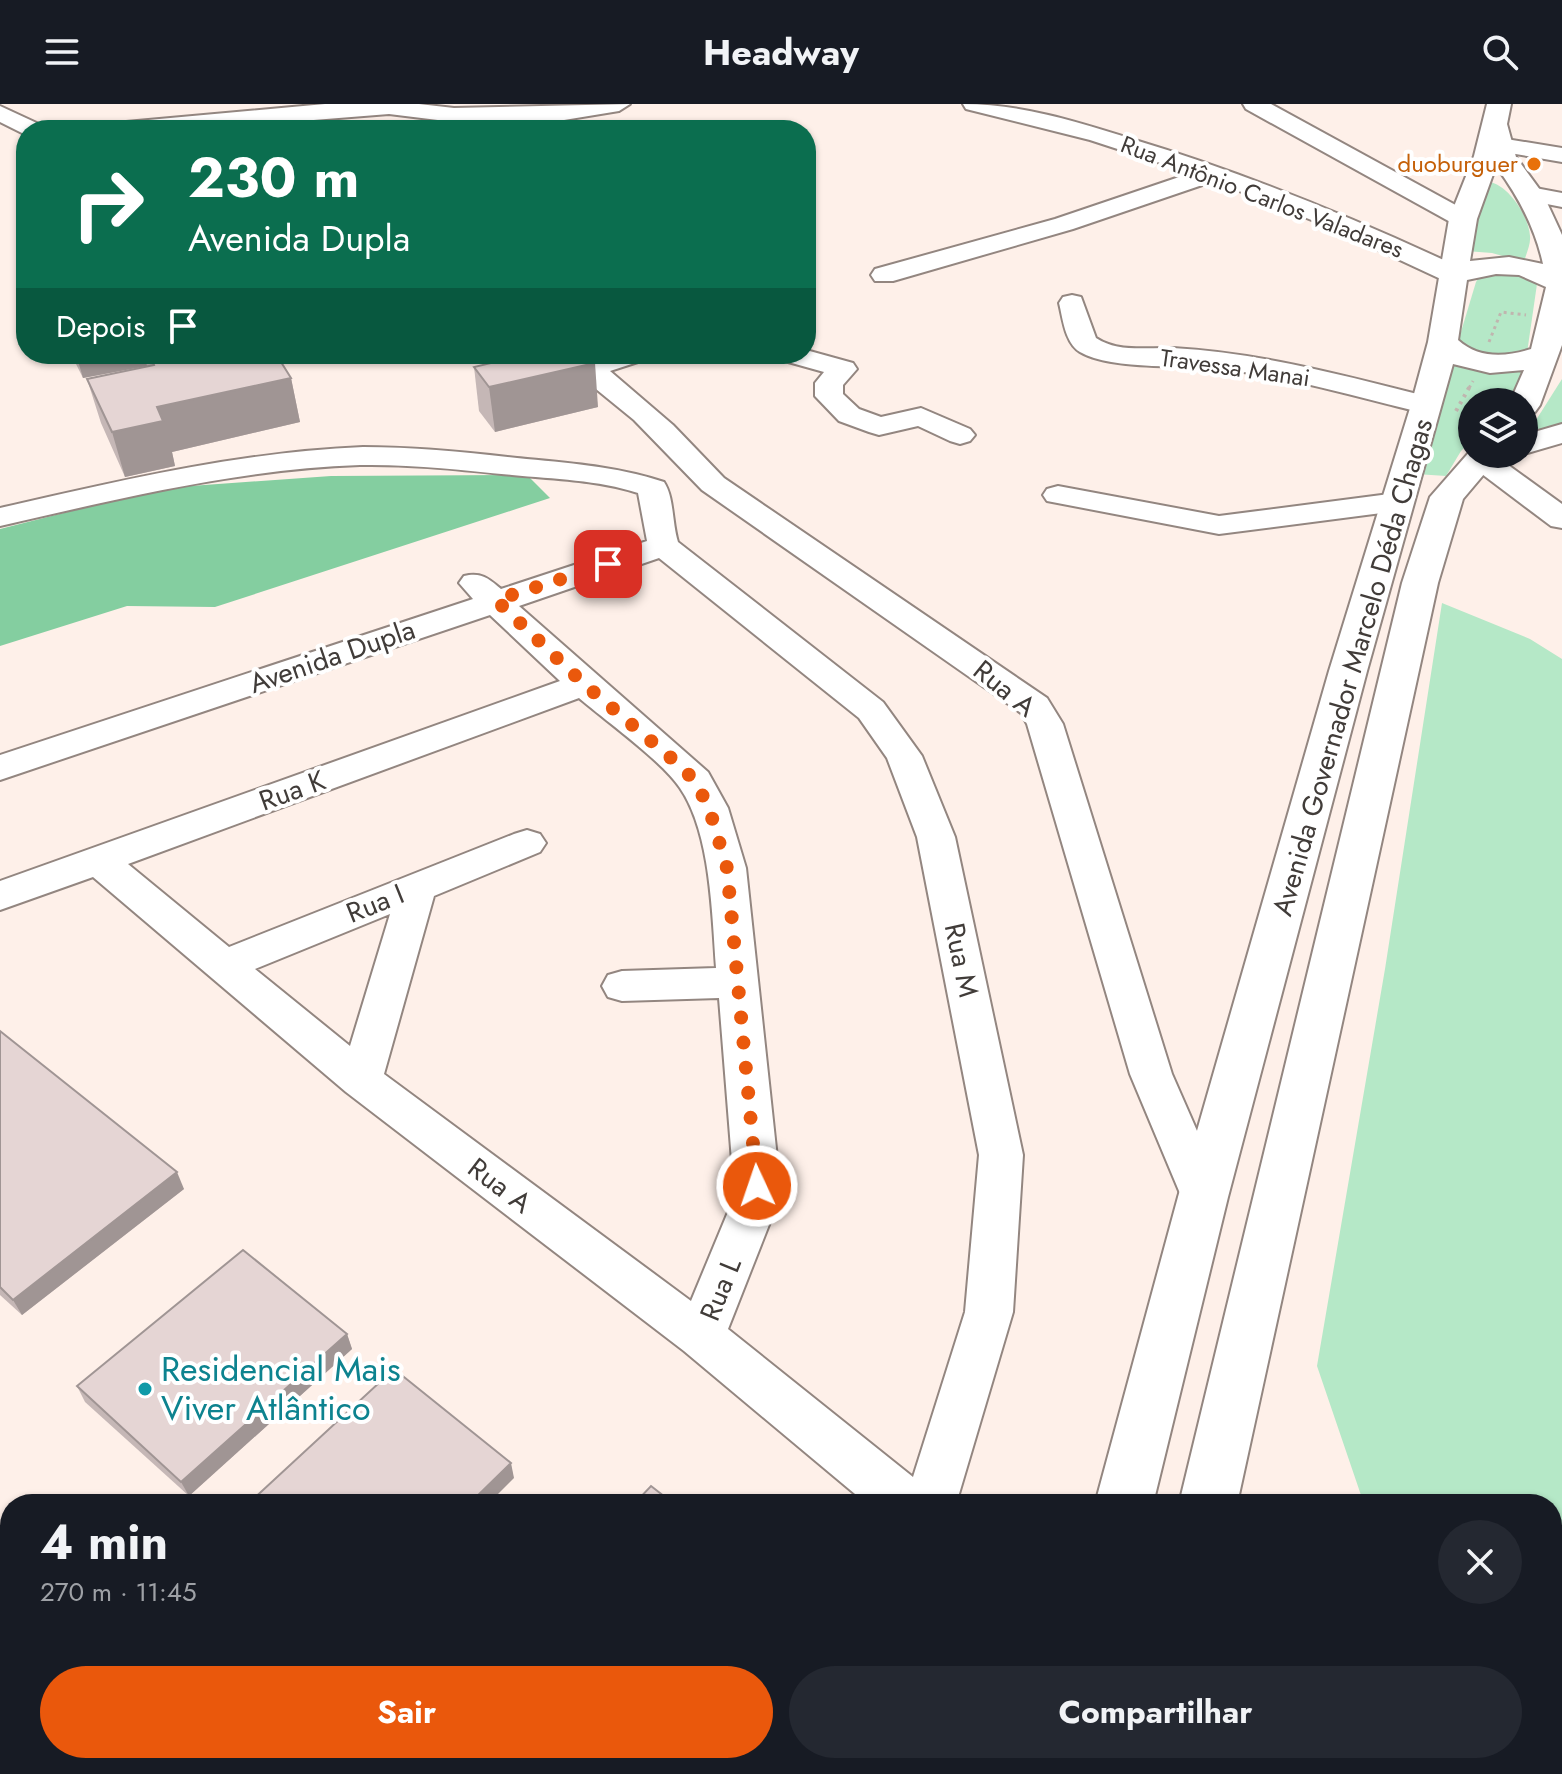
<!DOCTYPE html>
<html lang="pt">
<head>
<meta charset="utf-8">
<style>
	:root { --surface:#171b24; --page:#242831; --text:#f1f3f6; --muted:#9ea1a6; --accent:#ea580c }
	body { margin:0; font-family:Jost,sans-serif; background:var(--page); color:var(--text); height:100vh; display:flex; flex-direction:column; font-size:30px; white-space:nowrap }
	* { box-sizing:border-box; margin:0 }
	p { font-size:26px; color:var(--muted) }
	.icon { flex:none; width:44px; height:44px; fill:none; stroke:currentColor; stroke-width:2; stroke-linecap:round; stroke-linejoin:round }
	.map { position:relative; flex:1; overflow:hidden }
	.side { position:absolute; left:0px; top:1390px; width:1562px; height:280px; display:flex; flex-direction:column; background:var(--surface); border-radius:32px 32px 0 0; box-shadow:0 2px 6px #0004 }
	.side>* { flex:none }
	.guide { position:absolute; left:16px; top:16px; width:800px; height:244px; border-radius:32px; box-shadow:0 2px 6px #0004; background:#0b6e4f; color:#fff; overflow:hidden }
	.controls { position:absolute; left:1458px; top:284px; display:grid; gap:16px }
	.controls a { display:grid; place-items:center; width:80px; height:80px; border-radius:50%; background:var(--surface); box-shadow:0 2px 6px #0004; font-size:40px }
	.pin { position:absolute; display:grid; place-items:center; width:68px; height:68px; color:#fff; margin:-34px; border-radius:16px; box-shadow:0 4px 12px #0006 }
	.me { position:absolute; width:88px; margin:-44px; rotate:357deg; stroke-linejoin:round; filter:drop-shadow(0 0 6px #0008) }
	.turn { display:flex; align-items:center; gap:28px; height:168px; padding:0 40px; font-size:36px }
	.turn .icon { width:104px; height:104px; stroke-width:2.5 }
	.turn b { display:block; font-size:56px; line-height:68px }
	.then { display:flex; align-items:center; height:76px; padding:0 40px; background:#0003; gap:16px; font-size:30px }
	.round { display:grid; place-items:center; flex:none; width:84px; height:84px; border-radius:42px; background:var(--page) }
	.head { display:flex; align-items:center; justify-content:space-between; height:136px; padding:0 40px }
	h1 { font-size:48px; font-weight:700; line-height:60px }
	.primary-button { display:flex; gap:16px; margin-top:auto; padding:16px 40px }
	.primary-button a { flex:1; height:92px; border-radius:48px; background:var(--accent); color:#fff; font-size:32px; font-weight:700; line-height:92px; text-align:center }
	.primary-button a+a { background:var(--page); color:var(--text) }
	header { display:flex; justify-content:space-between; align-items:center; height:104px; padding:0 40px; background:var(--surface); font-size:36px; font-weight:700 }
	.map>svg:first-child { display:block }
</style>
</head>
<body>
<header><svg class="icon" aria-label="menu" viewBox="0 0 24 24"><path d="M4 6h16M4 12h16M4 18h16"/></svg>Headway<svg class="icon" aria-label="search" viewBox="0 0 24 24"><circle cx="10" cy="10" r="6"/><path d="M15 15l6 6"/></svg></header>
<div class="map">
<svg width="1562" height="1670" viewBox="0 0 1562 1670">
	<rect width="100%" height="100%" fill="#fef0e9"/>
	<g fill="#b5e8c7">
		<path d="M 1489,78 C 1509,81 1529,113 1530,132 C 1531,140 1526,150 1524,158 L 1492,149 L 1466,147 Z"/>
		<polygon points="1488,168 1517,170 1537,180 1527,249 1500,256 1457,241 1476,178 1481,170"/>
		<polygon points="1451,254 1527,262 1511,298 1472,298 1472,336 1461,347 1446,372 1416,370"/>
		<polygon points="1562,275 1562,325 1524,335"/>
		<polygon points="1442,499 1530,535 1562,555 1562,1670 1402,1670 1402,1660 1552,1660 1552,1400 1364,1400 1317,1262 1385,865"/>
	</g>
	<polygon fill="#84cea0" points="527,371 550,394 215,503 127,502 0,542 0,425 163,384 331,372"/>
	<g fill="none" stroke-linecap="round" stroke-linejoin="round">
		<g stroke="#938680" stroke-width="4">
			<g id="minor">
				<polygon points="325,0 419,0 454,4 630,0 619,7 552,18 454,18 389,10 189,26 104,26 107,21 115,19"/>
				<path d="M 963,0 C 1022,0 1078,18 1135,36 C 1248,70 1356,115 1463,165 L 1467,171 L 1463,177 L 1445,177 L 1329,123 L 1214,77 L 1073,125 L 893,177 L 875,177 L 871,171 L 875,165 L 1055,115 L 1191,69 L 1090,36 L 966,5 Z"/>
				<polygon points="1243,0 1271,0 1472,110 1475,115 1472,120 1454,120 1246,5"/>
				<polygon points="0,2 41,21 44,26 26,26 26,31 0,18"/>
				<polygon points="1500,34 1562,44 1562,58 1492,46 1488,41 1492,36"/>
				<polygon points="1530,83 1562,89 1562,103 1521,95 1518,90 1521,85"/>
				<path d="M 1072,191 L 1081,193 L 1096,234 C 1119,249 1147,243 1173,244 C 1263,249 1350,273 1437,295 L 1441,301 L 1437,307 L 1427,310 C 1362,294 1297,275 1230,266 C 1190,260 1112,267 1080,248 C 1065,239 1063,215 1059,199 L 1063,193 Z"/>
				<polygon points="806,246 853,259 857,265 843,281 843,290 859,305 881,313 921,304 970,325 975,331 970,337 960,340 950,337 918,322 879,331 869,328 839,317 815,292 815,279 824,268 781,256 777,250 806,250"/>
				<polygon points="553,250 586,250 593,255 607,250 648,250 644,256 610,267 673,321 724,374 1047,594 1063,620 1172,970 1226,1093 1219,1106 1203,1112 1187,1106 1130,970 1027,620 1021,609 702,386 634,316"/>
				<polygon points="1562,320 1562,339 1524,350 1524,331"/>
				<path d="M 363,343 C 414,343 466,348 517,354 C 567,359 616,362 664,378 C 674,393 672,419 678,438 L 883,598 L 922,652 L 955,733 L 1023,1051 L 1013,1208 L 956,1400 L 867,1400 L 684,1247 L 346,988 L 93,773 L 0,806 L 0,777 L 560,577 L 490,511 L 0,676 L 0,651 L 473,495 L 459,479 L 464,472 C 481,468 488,474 501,485 L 647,437 L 638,389 C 598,376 554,375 512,371 C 462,366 411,360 360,361 C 239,365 118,395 0,422 L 0,404 C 119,377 240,348 363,343 ZM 659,454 L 859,614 L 887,654 L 917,733 L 979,1051 L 965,1208 L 913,1373 L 728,1225 L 774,1108 L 780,1082 L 746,764 L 728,704 L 708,668 L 519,502 ZM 579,594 C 606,617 662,657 680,684 C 711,729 712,811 716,864 L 622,867 L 608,871 L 602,882 L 608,893 L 622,897 L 719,894 L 734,1082 L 728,1108 L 691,1197 L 384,970 L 434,792 L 540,748 L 546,739 L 540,730 L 527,726 L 514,730 L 229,843 L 128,760 ZM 390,810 L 350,942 L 255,865 Z"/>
				<polygon points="1472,348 1493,350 1562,400 1562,424 1551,422 1470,361 1466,355"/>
				<polygon points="1058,382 1219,412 1397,389 1408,391 1412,398 1408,405 1397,407 1219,430 1047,397 1043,391 1047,385"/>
				<polygon points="10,1537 10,1601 0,1605 0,1542"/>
				<polygon points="0,1624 10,1629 10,1660 46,1660 50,1670 0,1670"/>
				<polygon points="123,1660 188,1660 192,1670 127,1670"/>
			</g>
		</g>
		<g stroke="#938680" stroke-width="4">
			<g id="major">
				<path d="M 1487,0 L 1511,0 L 1507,20 L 1516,53 L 1543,90 L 1562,131 L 1562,241 L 1540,301 L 1535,308 L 1524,310 L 1524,298 L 1510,298 L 1524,266 L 1490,269 L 1453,260 L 1367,567 L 1228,1093 L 1153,1400 L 1095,1400 L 1178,1093 L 1329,567 L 1411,301 L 1428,238 L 1449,115 L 1474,52 ZM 1496,62 C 1518,92 1535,123 1543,160 L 1509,153 L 1470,157 L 1477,115 ZM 1496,170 L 1519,171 L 1546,183 L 1531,245 C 1506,253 1479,255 1458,236 L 1467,176 Z"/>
				<polygon points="1472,345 1472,350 1501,350 1463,395 1438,479 1237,1400 1179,1400 1402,479 1430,393"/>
				<polygon points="1024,1660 1088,1660 1085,1670 1021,1670"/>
				<polygon points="1116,1660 1180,1660 1177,1670 1113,1670"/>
			</g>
		</g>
		<g stroke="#c0b5af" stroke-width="3" stroke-dasharray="3 4" stroke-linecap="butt">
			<polyline points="1489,238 1501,208 1526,211"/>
			<polyline points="1469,284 1473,277"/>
		</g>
		<polyline stroke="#c0b5af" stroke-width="4" stroke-dasharray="3 5" stroke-linecap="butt" points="1456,307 1470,282"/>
		<use href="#minor" fill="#fff" fill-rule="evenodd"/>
		<use href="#major" fill="#fff" fill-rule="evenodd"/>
	</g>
	<g fill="#c5b7b6">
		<polygon points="71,250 276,250 291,274 300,318 172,348 175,362 125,373 101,319 87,275 147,262 83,274"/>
		<polygon points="474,263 598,303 495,328 479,307"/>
		<polygon points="0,927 184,1085 22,1211 0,1191"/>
		<polygon points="347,1230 352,1245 189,1392 85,1298 77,1282"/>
		<polygon points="393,1660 517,1660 508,1670 498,1670 496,1668 494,1670 389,1670 388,1666"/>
	</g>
	<g fill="#a09594">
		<polygon points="76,250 144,250 147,262 83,274"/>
		<polygon points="595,259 598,303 495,328 489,283"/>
		<polygon points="291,274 300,318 172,348 175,362 125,373 112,328 157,303"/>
		<polygon points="177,1068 184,1085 22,1211 13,1196"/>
		<polygon points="347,1230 352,1245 189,1392 181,1378"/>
		<polygon points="511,1359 514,1374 488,1400 469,1400"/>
		<polygon points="483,1660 494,1660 496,1668 494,1670 474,1670"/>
		<polygon points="499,1660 517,1660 508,1670 502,1670"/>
	</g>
	<g fill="#e5d5d4" stroke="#a09594" stroke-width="2">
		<polygon points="150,250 276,250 291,274 157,303 163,317 112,328 87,275 154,261"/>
		<polygon points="529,250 588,250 595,259 489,283 474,263"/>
		<polygon points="0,927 177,1068 13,1196 0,1183"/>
		<polygon points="243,1146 347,1230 181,1378 77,1282"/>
		<polygon points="394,1265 511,1359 469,1400 248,1400"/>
		<polygon points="651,1382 674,1400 634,1400"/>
		<polygon points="393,1660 483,1660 474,1670 392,1670 388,1666"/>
	</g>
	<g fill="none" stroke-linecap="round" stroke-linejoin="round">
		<polyline stroke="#ea580c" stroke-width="14" stroke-dasharray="0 25.2" points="608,460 496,496 584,580 677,659 695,677 709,704 727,764 757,1082"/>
	</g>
	<circle fill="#e8710a" stroke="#fff" stroke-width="3" cx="1534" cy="60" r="8"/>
	<circle fill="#0f9aa8" stroke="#fff" stroke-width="3" cx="145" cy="1285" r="8"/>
	<g text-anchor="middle" stroke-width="8" stroke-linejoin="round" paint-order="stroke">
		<g font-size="24" fill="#c56008" stroke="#fff" text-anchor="end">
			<text x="1518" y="68">duoburguer</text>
		</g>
		<g font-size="24" fill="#413c39" stroke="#fff">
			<text transform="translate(1262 93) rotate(21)" y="8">Rua Antônio Carlos Valadares</text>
			<text transform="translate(1235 264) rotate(8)" y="8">Travessa Manai</text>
		</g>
		<g font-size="28" fill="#413c39" stroke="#fff">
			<text transform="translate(332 552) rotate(-19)" y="10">Avenida Dupla</text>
			<text transform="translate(1352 563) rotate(-74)" y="10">Avenida Governador Marcelo Déda Chagas</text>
			<text transform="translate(1005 584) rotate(39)" y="10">Rua A</text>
			<text transform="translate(292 686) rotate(-20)" y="10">Rua K</text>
			<text transform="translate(375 799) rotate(-22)" y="10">Rua I</text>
			<text transform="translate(962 856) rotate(78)" y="10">Rua M</text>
			<text transform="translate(500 1081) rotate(37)" y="10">Rua A</text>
			<text transform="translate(720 1185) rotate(-68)" y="10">Rua L</text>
		</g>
		<g font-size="34" fill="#0d838f" stroke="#fff" text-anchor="start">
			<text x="161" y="1277">Residencial Mais<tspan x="161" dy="39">Viver Atlântico</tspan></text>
		</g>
	</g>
</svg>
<div class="controls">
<a><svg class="icon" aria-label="layers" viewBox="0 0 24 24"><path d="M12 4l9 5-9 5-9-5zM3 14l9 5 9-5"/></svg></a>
</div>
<div class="pin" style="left:608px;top:460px;background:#d93025"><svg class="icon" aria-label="arrive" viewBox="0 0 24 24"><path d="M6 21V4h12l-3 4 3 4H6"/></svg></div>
<svg class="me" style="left:757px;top:1082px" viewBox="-20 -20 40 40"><circle r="17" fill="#ea580c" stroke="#fff" stroke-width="3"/><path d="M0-11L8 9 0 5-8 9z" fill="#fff"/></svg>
<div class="guide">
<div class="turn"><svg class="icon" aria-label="right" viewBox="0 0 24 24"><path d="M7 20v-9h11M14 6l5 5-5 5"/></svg><div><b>230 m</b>Avenida Dupla</div></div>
<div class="then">Depois<svg class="icon" aria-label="arrive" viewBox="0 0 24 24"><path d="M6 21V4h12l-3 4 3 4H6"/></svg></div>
</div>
<section class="side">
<div class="head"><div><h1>4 min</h1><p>270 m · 11:45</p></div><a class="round"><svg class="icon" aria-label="close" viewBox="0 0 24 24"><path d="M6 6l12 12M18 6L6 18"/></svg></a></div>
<div class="primary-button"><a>Sair</a><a>Compartilhar</a></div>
</section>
</div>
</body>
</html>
